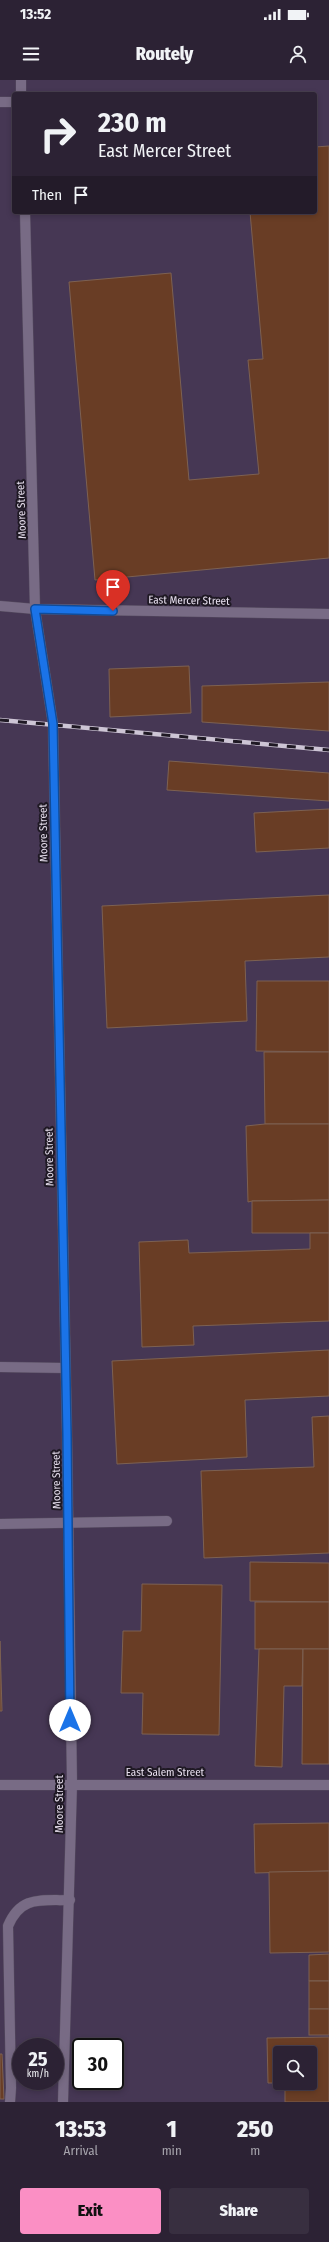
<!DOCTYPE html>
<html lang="en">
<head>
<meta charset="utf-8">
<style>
	:root { --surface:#2c2234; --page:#382f40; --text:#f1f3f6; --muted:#a6a4ac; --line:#483f4f; --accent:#fb8fc4 }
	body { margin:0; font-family:"Fira Sans Condensed",sans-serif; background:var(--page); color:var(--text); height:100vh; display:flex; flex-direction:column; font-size:15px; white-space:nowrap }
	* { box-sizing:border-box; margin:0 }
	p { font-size:13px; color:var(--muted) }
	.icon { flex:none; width:22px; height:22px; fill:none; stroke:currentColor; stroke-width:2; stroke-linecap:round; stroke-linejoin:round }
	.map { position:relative; height:2022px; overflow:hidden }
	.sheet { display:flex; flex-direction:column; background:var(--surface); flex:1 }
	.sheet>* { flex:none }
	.hud { position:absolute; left:12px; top:12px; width:305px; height:122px; border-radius:4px; box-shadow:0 2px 6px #0003,0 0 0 1px var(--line); background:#2c2234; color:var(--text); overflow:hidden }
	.fabs { position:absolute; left:273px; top:1966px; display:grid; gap:8px }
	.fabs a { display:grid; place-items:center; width:44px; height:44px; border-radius:4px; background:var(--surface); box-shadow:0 2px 6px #0003,0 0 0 1px var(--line); font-size:20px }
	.speed { position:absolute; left:12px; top:1958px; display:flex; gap:8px; font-size:20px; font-weight:700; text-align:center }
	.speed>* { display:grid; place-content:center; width:52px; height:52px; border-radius:50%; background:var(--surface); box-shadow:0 2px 6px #0003,0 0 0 1px var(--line); line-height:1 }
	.speed small { font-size:10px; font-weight:400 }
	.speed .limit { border:2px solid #111; border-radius:6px; background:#fff; color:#111 }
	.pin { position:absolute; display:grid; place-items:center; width:34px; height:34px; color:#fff; margin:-41px -17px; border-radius:50% 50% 50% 0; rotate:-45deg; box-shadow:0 0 4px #0007 }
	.pin .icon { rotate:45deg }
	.me { position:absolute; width:44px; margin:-22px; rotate:0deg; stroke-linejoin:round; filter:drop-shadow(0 0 3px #0008) }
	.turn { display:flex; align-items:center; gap:14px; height:84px; padding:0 20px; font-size:18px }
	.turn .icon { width:52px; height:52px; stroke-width:2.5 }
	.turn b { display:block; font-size:28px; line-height:34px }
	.then { display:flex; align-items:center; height:38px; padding:0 20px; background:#0003; gap:8px; font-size:15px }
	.eta { display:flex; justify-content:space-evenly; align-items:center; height:68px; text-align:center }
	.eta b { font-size:24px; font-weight:800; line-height:28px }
	.cta { display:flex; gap:8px; margin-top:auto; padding:8px 20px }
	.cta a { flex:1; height:46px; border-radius:4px; background:var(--accent); color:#111; font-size:16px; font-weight:800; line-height:46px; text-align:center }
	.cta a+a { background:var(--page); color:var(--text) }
	.status { display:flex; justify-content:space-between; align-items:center; height:28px; padding:0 20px; background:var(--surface); direction:ltr }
	.status svg { height:11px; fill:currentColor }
	header { display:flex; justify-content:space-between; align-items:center; height:52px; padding:0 20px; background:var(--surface); font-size:18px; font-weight:800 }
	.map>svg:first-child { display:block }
</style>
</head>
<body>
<div class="status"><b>13:52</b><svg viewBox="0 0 49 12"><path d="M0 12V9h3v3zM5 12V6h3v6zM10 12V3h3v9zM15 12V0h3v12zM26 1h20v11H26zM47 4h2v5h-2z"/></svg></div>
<header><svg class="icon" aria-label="menu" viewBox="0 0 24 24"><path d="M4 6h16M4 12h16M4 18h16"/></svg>Routely<svg class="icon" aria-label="person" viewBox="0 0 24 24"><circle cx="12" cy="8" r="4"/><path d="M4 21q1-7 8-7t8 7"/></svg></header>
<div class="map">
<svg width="329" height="2022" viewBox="0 0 329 2022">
	<rect width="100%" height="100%" fill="#3a2e46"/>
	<path fill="#463754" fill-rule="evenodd" d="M 0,0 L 329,0 L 329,2022 L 0,2022 ZM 14,14 L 315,14 L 315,132 L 14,132 ZM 21,1967 L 55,1967 L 55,2001 L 21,2001 ZM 81,1967 L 115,1967 L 115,2001 L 81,2001 ZM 280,1973 L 310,1973 L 310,2003 L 280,2003 Z"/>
	<g fill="#693d25" stroke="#7d6152" fill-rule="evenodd">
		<polygon points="329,66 329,478 95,500 69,202 171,193 189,400 259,394 248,280 263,279 250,132 315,132 315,67"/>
		<polygon points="189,586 191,633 110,637 109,589"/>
		<polygon points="329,602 329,651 202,642 202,606"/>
		<polygon points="169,681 329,693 329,721 167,710"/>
		<polygon points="329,729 329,768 256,772 254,733"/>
		<polygon points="329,815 329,877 245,881 247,941 107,948 102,826"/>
		<polygon points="257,901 329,901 329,972 256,971"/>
		<polygon points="264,972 329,972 329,1044 265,1044"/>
		<polygon points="265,1044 329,1044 329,1120 252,1121 248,1122 246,1046"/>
		<polygon points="329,1120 329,1153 252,1153 252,1121"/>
		<polygon points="310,1153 329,1153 329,1241 193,1246 194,1265 142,1267 139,1162 188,1160 189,1173 310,1169"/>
		<polygon points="329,1270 329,1316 245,1320 247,1377 117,1384 112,1281"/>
		<polygon points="329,1336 329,1473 204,1478 201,1391 314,1387 312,1337"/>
		<polygon points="250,1482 329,1483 329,1522 250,1521"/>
		<polygon points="142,1504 222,1505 219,1655 142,1654 143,1613 121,1613 123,1551 141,1551"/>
		<rect x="255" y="1522" width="74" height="47"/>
		<polygon points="0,1561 2,1631 0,1631"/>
		<polygon points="259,1569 303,1569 302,1606 284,1606 282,1687 255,1686"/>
		<polygon points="303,1569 329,1569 329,1684 302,1684"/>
		<polygon points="329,1743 329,1791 255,1793 254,1744"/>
		<polygon points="329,1791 329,1872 270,1873 269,1792"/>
		<polygon points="329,1874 329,1901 309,1901 309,1875"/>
		<rect x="309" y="1901" width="20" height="28"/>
		<rect x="309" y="1929" width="20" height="26"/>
		<path d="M 329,1957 L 329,2022 L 285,2022 L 285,2003 L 268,2003 L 267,1958 ZM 280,1973 L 310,1973 L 310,2003 L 280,2003 Z"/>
		<polygon points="0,1974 2,1974 4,2019 0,2019"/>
	</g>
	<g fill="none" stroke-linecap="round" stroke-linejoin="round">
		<g stroke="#554b5f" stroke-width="11">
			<g id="service">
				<polyline points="0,22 14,22"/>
				<polyline points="0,1287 65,1288"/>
				<polyline points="0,1444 167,1441"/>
				<path d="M 10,2022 L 11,2008 L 8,1846 C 21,1815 41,1821 70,1820"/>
			</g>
		</g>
		<g stroke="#554b5f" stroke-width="11">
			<g id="minor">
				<polyline points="21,0 21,14"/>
				<polyline points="25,132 35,529 53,644 67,1354 72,1704 63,2022"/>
				<polyline points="0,526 35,529 329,534"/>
				<polyline points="0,1705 329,1705"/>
			</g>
		</g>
		<use href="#service" stroke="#786b85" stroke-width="10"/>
		<use href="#minor" stroke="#786b85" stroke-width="10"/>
		<g stroke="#cdc5d5" stroke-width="4.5">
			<polyline id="rail" points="0,640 329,670"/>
		</g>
		<use href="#rail" stroke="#1f1924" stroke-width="3" stroke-dasharray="9" stroke-linecap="butt"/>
	</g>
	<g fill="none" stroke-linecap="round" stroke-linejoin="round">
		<g stroke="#114b97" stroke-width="10">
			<polyline id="route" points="70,1640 67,1354 53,644 35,529 113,531"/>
		</g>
		<use href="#route" stroke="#1a73e8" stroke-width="7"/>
	</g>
	<g text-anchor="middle" stroke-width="4" stroke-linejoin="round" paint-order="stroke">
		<g font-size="11" fill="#e8e0ef" stroke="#1f1924">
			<text transform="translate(21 430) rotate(-92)" y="4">Moore Street</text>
			<text transform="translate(189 520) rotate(1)" y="4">East Mercer Street</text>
			<text transform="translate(43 753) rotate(-91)" y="4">Moore Street</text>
			<text transform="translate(49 1077) rotate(-91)" y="4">Moore Street</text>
			<text transform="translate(56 1400) rotate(-91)" y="4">Moore Street</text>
			<text x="165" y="1696">East Salem Street</text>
			<text transform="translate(59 1724) rotate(-90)" y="4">Moore Street</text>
		</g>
	</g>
</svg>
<div class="fabs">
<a><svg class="icon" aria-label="search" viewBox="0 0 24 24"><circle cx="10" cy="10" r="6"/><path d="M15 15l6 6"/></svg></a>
</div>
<div class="speed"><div>25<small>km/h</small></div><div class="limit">30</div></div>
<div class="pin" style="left:113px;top:531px;background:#d93025"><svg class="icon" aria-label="arrive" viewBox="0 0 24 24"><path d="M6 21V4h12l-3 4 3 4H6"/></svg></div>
<svg class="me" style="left:70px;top:1640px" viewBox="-20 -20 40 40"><circle r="19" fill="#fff"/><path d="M0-13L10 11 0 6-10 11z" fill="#1a73e8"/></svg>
<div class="hud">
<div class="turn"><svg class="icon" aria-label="right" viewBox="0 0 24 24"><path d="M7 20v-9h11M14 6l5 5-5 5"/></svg><div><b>230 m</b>East Mercer Street</div></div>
<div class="then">Then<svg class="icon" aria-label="arrive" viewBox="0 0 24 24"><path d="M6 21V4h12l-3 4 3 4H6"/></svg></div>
</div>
</div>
<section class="sheet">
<div class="eta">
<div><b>13:53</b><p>Arrival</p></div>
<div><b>1</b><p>min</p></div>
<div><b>250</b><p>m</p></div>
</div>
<div class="cta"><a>Exit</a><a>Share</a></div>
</section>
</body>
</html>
